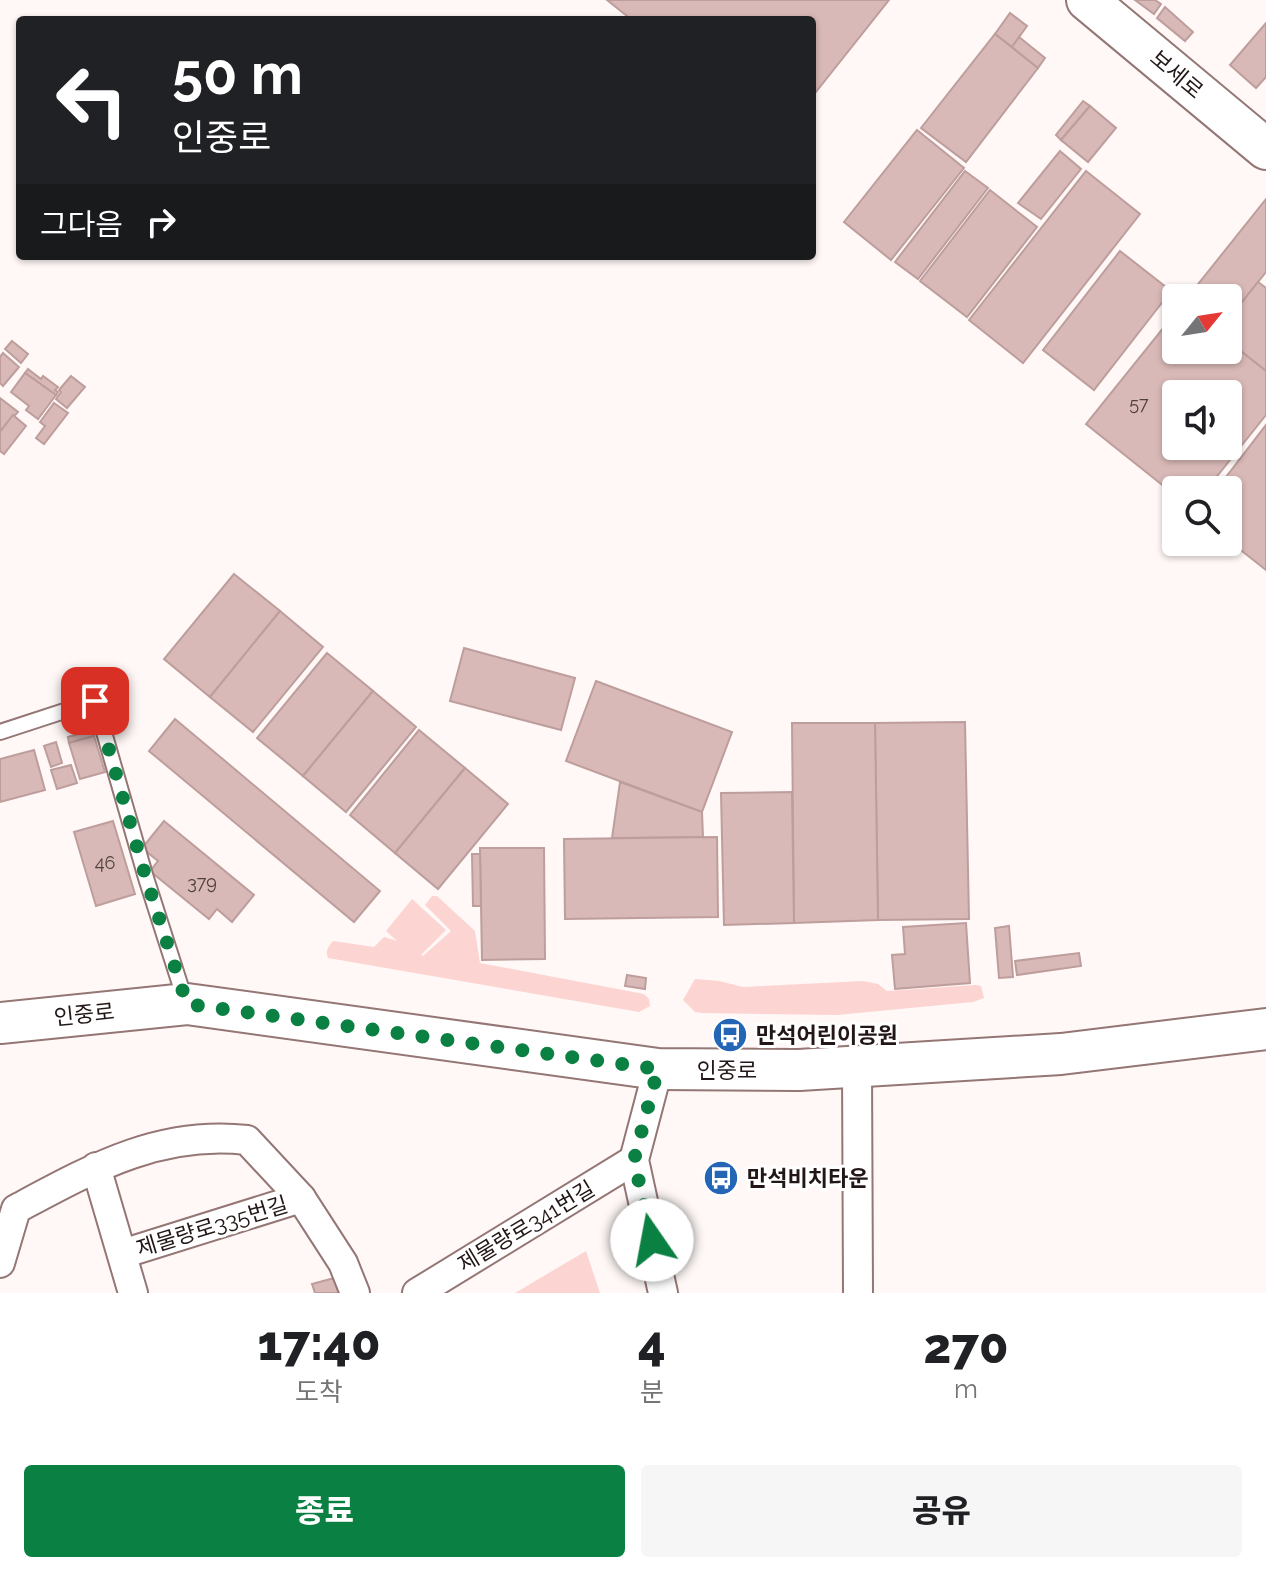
<!DOCTYPE html>
<html lang="ko">
<head>
<meta charset="utf-8">
<style>
	:root { --surface:#fff; --page:#f6f6f6; --text:#202124; --muted:#757577; --accent:#0b8043 }
	body { margin:0; font-family:Raleway,"Noto Sans KR",sans-serif; background:var(--page); color:var(--text); height:100vh; display:flex; flex-direction:column; font-size:30px; white-space:nowrap }
	* { box-sizing:border-box; margin:0 }
	p { font-size:26px; color:var(--muted) }
	.icon { flex:none; width:44px; height:44px; fill:none; stroke:currentColor; stroke-width:2; stroke-linecap:round; stroke-linejoin:round }
	.map { position:relative; height:1293px; overflow:hidden }
	.side { display:flex; flex-direction:column; background:var(--surface); flex:1 }
	.side>* { flex:none }
	.top-card { position:absolute; left:16px; top:16px; width:800px; height:244px; border-radius:8px; box-shadow:0 2px 6px #0004; background:#202124; color:#fff; overflow:hidden }
	.needle { width:52px; rotate:60deg }
	.fabs { position:absolute; left:1162px; top:284px; display:grid; gap:16px }
	.fabs a { display:grid; place-items:center; width:80px; height:80px; border-radius:8px; background:var(--surface); box-shadow:0 2px 6px #0004; font-size:40px }
	.pin { position:absolute; display:grid; place-items:center; width:68px; height:68px; color:#fff; margin:-34px; border-radius:16px; box-shadow:0 4px 12px #0006 }
	.me { position:absolute; width:88px; margin:-44px; rotate:348deg; stroke-linejoin:round; filter:drop-shadow(0 0 6px #0008) }
	.turn { display:flex; align-items:center; gap:28px; height:168px; padding:0 24px; font-size:36px }
	.turn .icon { width:104px; height:104px; stroke-width:2.5 }
	.turn b { display:block; font-size:56px; line-height:68px }
	.then { display:flex; align-items:center; height:76px; padding:0 24px; background:#0003; gap:16px; font-size:30px }
	.eta { display:flex; justify-content:space-evenly; align-items:center; height:136px; text-align:center }
	.eta b { font-size:48px; font-weight:800; line-height:56px }
	.action { display:flex; gap:16px; margin-top:auto; padding:16px 24px }
	.action a { flex:1; height:92px; border-radius:8px; background:var(--accent); color:#fff; font-size:32px; font-weight:800; line-height:92px; text-align:center }
	.action a+a { background:var(--page); color:var(--text) }
	.map>svg:first-child { display:block }
</style>
</head>
<body>
<div class="map">
<svg width="1266" height="1293" viewBox="0 0 1266 1293">
	<rect width="100%" height="100%" fill="#fff8f7"/>
	<g fill="#fcd4d1">
		<path d="M 432,896 L 437,896 L 475,931 L 480,963 L 644,994 L 649,999 L 650,1006 L 639,1012 L 328,958 C 325,951 328,947 333,941 L 374,947 L 384,937 L 397,941 L 386,931 L 412,899 L 446,930 L 421,955 L 423,956 L 451,931 L 425,905 Z"/>
		<polygon points="695,979 719,981 743,987 863,981 878,984 887,991 975,985 981,986 984,998 973,1002 837,1015 702,1013 695,1012 683,1000"/>
		<polygon points="586,1251 600,1293 515,1293"/>
	</g>
	<g fill="#d9b9b7" stroke="#bd9e9c" stroke-width="2" fill-rule="evenodd">
		<polygon points="607,0 889,0 812,97 812,20 632,20"/>
		<polygon points="1135,0 1155,0 1161,4 1154,14"/>
		<polygon points="1165,7 1193,32 1185,41 1157,18"/>
		<polygon points="1010,13 1027,26 1012,47 995,34"/>
		<polygon points="1266,23 1266,77 1256,88 1230,65"/>
		<polygon points="995,34 1038,68 966,162 921,128"/>
		<polygon points="1019,37 1045,58 1038,68 1012,47"/>
		<polygon points="1083,101 1090,106 1061,140 1056,135"/>
		<polygon points="1090,106 1116,128 1088,162 1061,140"/>
		<polygon points="917,130 964,168 891,260 844,222"/>
		<polygon points="1060,151 1081,169 1041,219 1018,203"/>
		<polygon points="965,171 988,188 918,279 895,262"/>
		<polygon points="1086,171 1140,214 1023,363 969,320"/>
		<polygon points="990,190 1037,227 967,317 920,281"/>
		<polygon points="1266,199 1266,272 1228,320 1228,298 1187,298"/>
		<polygon points="1120,251 1171,291 1094,390 1043,350"/>
		<polygon points="1258,282 1266,288 1266,371 1228,341 1228,320"/>
		<path d="M 1176,312 L 1176,350 L 1228,350 L 1228,341 L 1266,371 L 1266,415 L 1206,490 L 1176,490 L 1176,496 L 1086,424 ZM 1176,394 L 1228,394 L 1228,446 L 1176,446 Z"/>
		<polygon points="12,341 28,354 21,363 5,349"/>
		<polygon points="3,353 19,367 3,386 0,383 0,357"/>
		<polygon points="28,369 41,379 43,376 58,387 55,390 58,392 56,395 25,373"/>
		<polygon points="25,373 56,395 38,419 26,410 29,406 11,392"/>
		<polygon points="71,376 85,387 67,408 56,399 61,392 59,390"/>
		<polygon points="0,398 18,412 0,432"/>
		<polygon points="54,403 68,413 44,444 36,438 45,426 40,422"/>
		<polygon points="13,415 26,426 4,454 0,451 0,432"/>
		<polygon points="1266,425 1266,570 1228,540 1228,490 1216,490"/>
		<polygon points="234,574 280,611 210,697 164,659"/>
		<polygon points="280,611 323,647 253,732 210,697"/>
		<polygon points="464,648 575,678 561,730 450,701"/>
		<polygon points="327,653 373,691 303,776 257,738"/>
		<polygon points="596,681 732,732 702,812 566,761"/>
		<polygon points="373,691 416,727 346,812 303,776"/>
		<polygon points="175,719 380,891 354,922 149,751"/>
		<polygon points="965,722 969,919 878,920 875,723"/>
		<polygon points="792,723 875,723 878,920 794,923"/>
		<polygon points="92,730 94,736 69,743 68,737"/>
		<polygon points="419,730 465,768 395,853 350,815"/>
		<polygon points="94,736 105,772 80,779 69,743"/>
		<polygon points="56,742 62,763 51,767 44,746"/>
		<polygon points="34,750 45,790 0,802 0,759"/>
		<polygon points="71,765 77,783 57,789 51,770"/>
		<polygon points="465,768 508,804 438,889 395,853"/>
		<polygon points="620,782 702,812 703,837 612,838"/>
		<polygon points="792,792 794,923 724,925 721,793"/>
		<polygon points="113,821 135,894 96,906 74,832"/>
		<polygon points="164,821 254,895 232,922 217,909 209,919 150,871 158,861 142,848"/>
		<polygon points="717,837 718,917 565,919 564,839"/>
		<polygon points="480,848 544,848 545,959 482,960"/>
		<polygon points="472,854 480,854 481,906 473,906"/>
		<polygon points="966,923 970,983 895,989 892,955 905,954 903,927"/>
		<polygon points="1009,926 1013,977 999,978 995,928"/>
		<polygon points="1079,953 1081,966 1017,975 1015,961"/>
		<polygon points="627,975 646,978 645,989 625,986"/>
		<polygon points="338,1277 343,1293 315,1293 312,1284"/>
	</g>
	<g fill="none" stroke-linecap="round" stroke-linejoin="round">
		<g stroke="#947674" stroke-width="18">
			<polyline id="lane" points="0,732 95,701 146,878 186,1003"/>
		</g>
		<g stroke="#947674" stroke-width="32">
			<g id="street">
				<polyline points="857,1067 858,1293"/>
				<polyline points="658,1069 634,1160 663,1293"/>
				<polyline points="96,1167 133,1293"/>
				<polyline points="122,1254 301,1198 343,1263 355,1293"/>
				<path d="M 0,1263 L 16,1209 C 91,1169 159,1130 247,1140 L 301,1198"/>
				<polyline points="417,1293 634,1160"/>
			</g>
		</g>
		<g stroke="#947674" stroke-width="44">
			<g id="secondary">
				<polyline points="1087,0 1266,149"/>
				<polyline points="0,1023 187,1004 658,1069 799,1070 1061,1054 1266,1029"/>
			</g>
		</g>
		<use href="#lane" stroke="#fff" stroke-width="14"/>
		<use href="#street" stroke="#fff" stroke-width="28"/>
		<use href="#secondary" stroke="#fff" stroke-width="40"/>
	</g>
	<g fill="none" stroke-linecap="round" stroke-linejoin="round">
		<polyline stroke="#0b8043" stroke-width="14" stroke-dasharray="0 25.2" points="95,701 146,878 187,1004 658,1069 634,1160 652,1240"/>
	</g>
	<defs>
		<g id="bus-disc" transform="scale(1.8)"><circle r="9.5" fill="#2465b6" stroke="#fff"/><path d="M-5-6H5V4H4V6H2V4H-2V6H-4V4H-5ZM-3.5-4V0h7V-4ZM-3.5 1.2v1.5H-2V1.2ZM2 1.2v1.5H3.5V1.2Z" fill="#fff"/></g>
	</defs>
	<g fill-rule="evenodd">
		<use href="#bus-disc" x="730" y="1035"/>
		<use href="#bus-disc" x="721" y="1178"/>
	</g>
	<g text-anchor="middle" stroke-width="6" stroke-linejoin="round" paint-order="stroke">
		<g font-size="18" fill="#50403e">
			<text x="1139" y="410">57</text>
			<text x="105" y="869">46</text>
			<text x="202" y="889">379</text>
		</g>
		<g font-size="22" fill="#221716" stroke="#fff">
			<text transform="translate(1177 74) rotate(40)" y="8">보세로</text>
			<text transform="translate(84 1014) rotate(-6)" y="8">인중로</text>
			<text x="727" y="1078">인중로</text>
			<text transform="translate(212 1226) rotate(-17)" y="8">제물량로335번길</text>
			<text transform="translate(526 1226) rotate(-31)" y="8">제물량로341번길</text>
		</g>
		<g font-size="22" font-weight="bold" fill="#221716" stroke="#fff" text-anchor="start">
			<text x="756" y="1043">만석어린이공원</text>
			<text x="747" y="1186">만석비치타운</text>
		</g>
	</g>
</svg>
<div class="fabs">
<a><svg class="needle" viewBox="-14 -14 28 28"><path d="M0-13l5 13h-10z" fill="#e53935"/><path d="M0 13l5-13h-10z" fill="#757577"/></svg></a>
<a><svg class="icon" aria-label="sound" viewBox="0 0 24 24"><path d="M4 9h4l5-4v14l-5-4H4zM17 9q2 3 0 6"/></svg></a>
<a><svg class="icon" aria-label="search" viewBox="0 0 24 24"><circle cx="10" cy="10" r="6"/><path d="M15 15l6 6"/></svg></a>
</div>
<div class="pin" style="left:95px;top:701px;background:#d93025"><svg class="icon" aria-label="arrive" viewBox="0 0 24 24"><path d="M6 21V4h12l-3 4 3 4H6"/></svg></div>
<svg class="me" style="left:652px;top:1240px" viewBox="-20 -20 40 40"><circle r="19" fill="#fff"/><path d="M0-13L10 11 0 6-10 11z" fill="#0b8043"/></svg>
<div class="top-card">
<div class="turn"><svg class="icon" aria-label="left" viewBox="0 0 24 24"><path d="M17 20v-9H6M10 6l-5 5 5 5"/></svg><div><b>50 m</b>인중로</div></div>
<div class="then">그다음<svg class="icon" aria-label="right" viewBox="0 0 24 24"><path d="M7 20v-9h11M14 6l5 5-5 5"/></svg></div>
</div>
</div>
<section class="side">
<div class="eta">
<div><b>17:40</b><p>도착</p></div>
<div><b>4</b><p>분</p></div>
<div><b>270</b><p>m</p></div>
</div>
<div class="action"><a>종료</a><a>공유</a></div>
</section>
</body>
</html>
